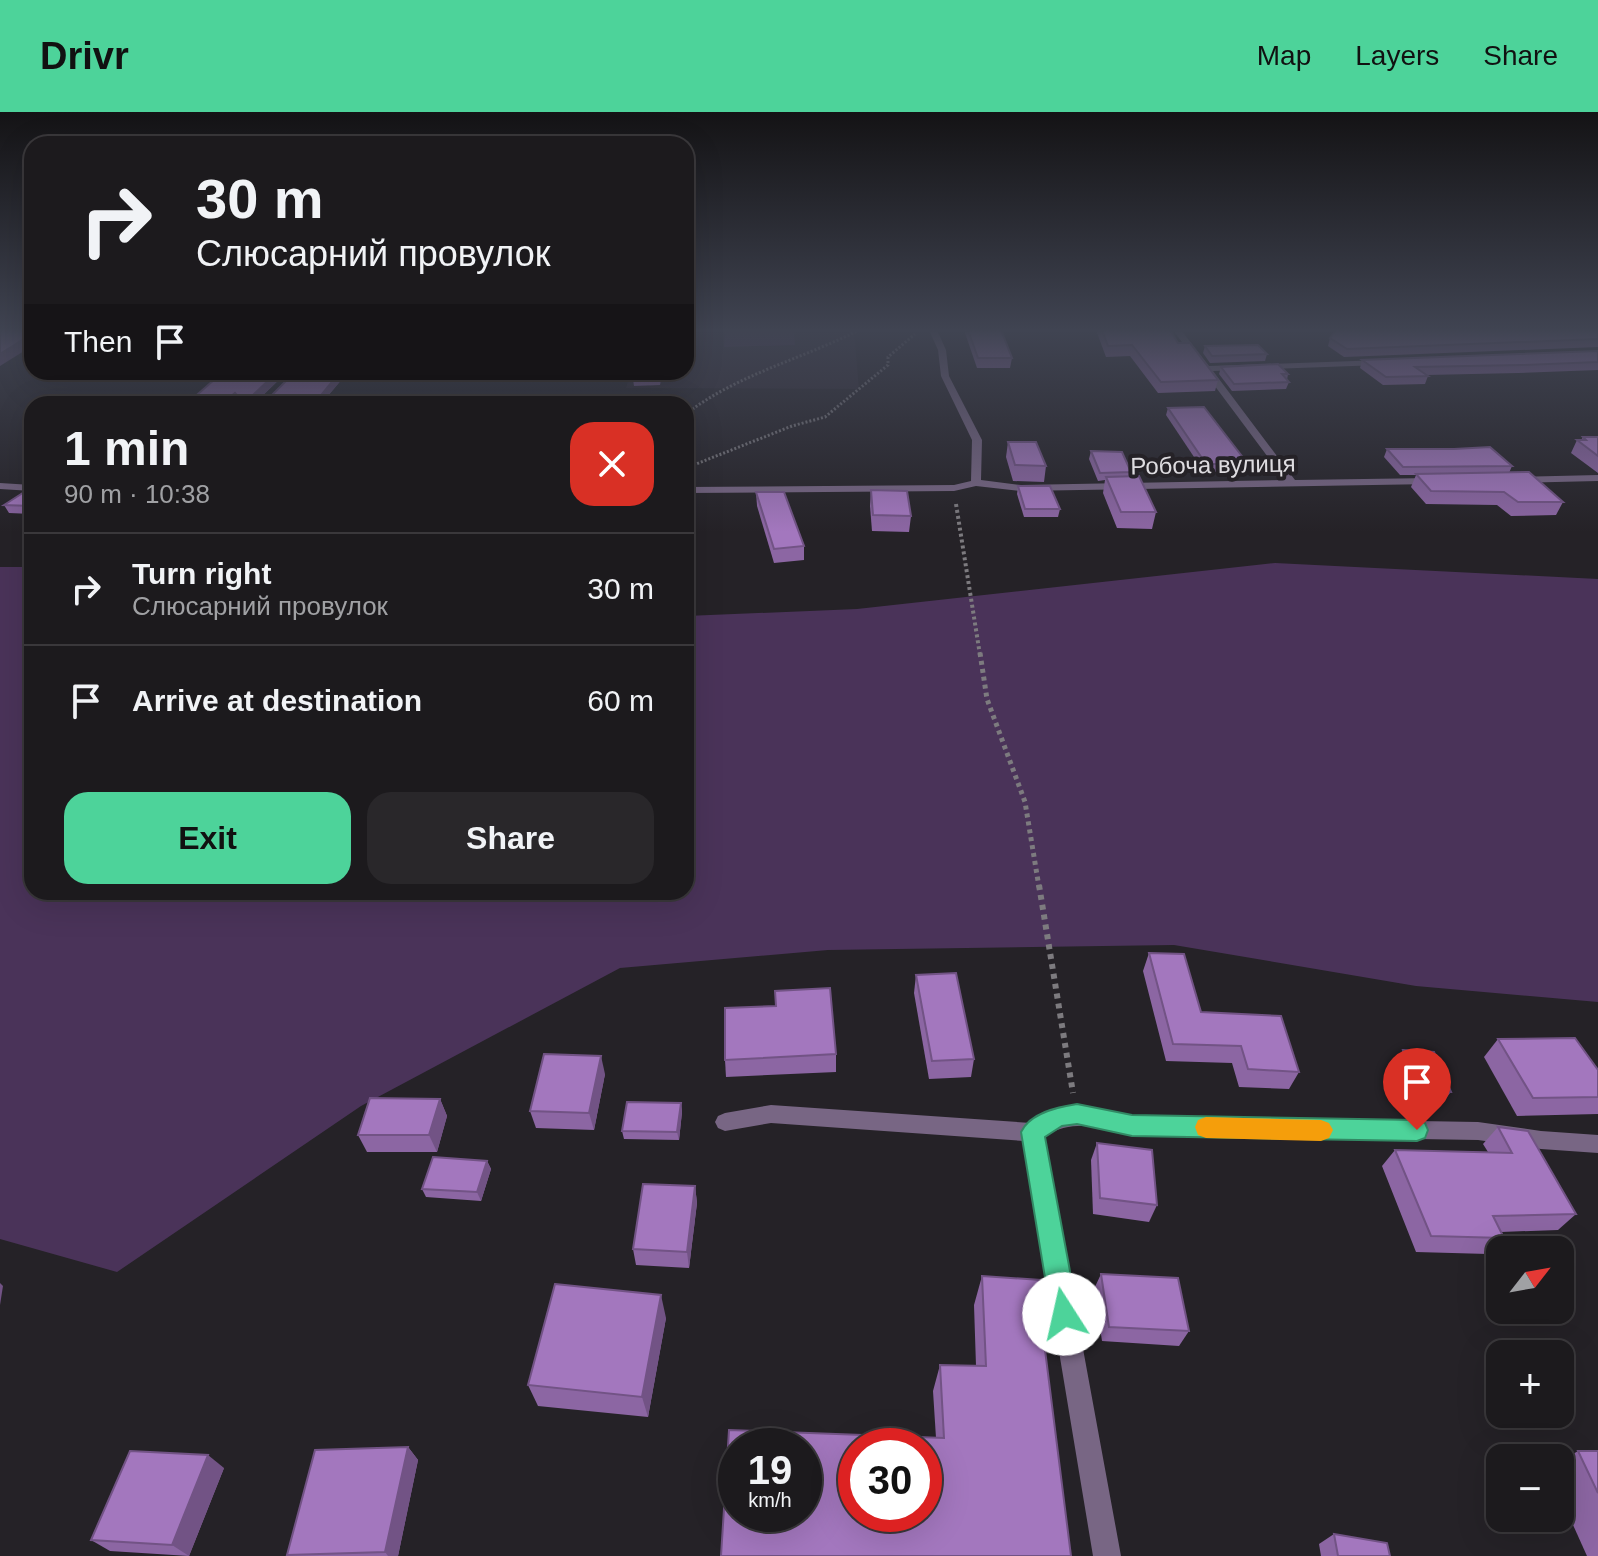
<!DOCTYPE html>
<html lang="en">
<head>
<meta charset="utf-8">
<style>
	:root { --surface:#1c1a1d; --page:#29272a; --text:#f1f3f6; --muted:#a0a1a4; --line:#3a383b; --accent:#4dd39a }
	body { margin:0; font-family:Helvetica,sans-serif; background:var(--page); color:var(--text); height:100vh; display:flex; flex-direction:column; font-size:30px; white-space:nowrap }
	* { box-sizing:border-box; margin:0 }
	p { font-size:26px; color:var(--muted) }
	.icon { flex:none; width:44px; height:44px; fill:none; stroke:currentColor; stroke-width:2; stroke-linecap:round; stroke-linejoin:round }
	.map { position:relative; flex:1; overflow:hidden }
	.sheet { position:absolute; left:24px; top:284px; width:670px; height:504px; display:flex; flex-direction:column; background:var(--surface); border-radius:24px; box-shadow:0 8px 32px #0002,0 0 0 2px var(--line) }
	.sheet>* { flex:none }
	.banner { position:absolute; left:24px; top:24px; width:670px; height:244px; border-radius:24px; box-shadow:0 8px 32px #0002,0 0 0 2px var(--line); background:#1c1a1d; color:var(--text); overflow:hidden }
	.needle { width:52px; rotate:59deg }
	.controls { position:absolute; left:1486px; top:1124px; display:grid; gap:16px }
	.controls a { display:grid; place-items:center; width:88px; height:88px; border-radius:16px; background:var(--surface); box-shadow:0 8px 32px #0002,0 0 0 2px var(--line); font-size:40px }
	.speed { position:absolute; left:718px; top:1316px; display:flex; gap:16px; font-size:40px; font-weight:700; text-align:center }
	.speed>* { display:grid; place-content:center; width:104px; height:104px; border-radius:50%; background:var(--surface); box-shadow:0 8px 32px #0002,0 0 0 2px var(--line); line-height:1 }
	.speed small { font-size:20px; font-weight:400 }
	.speed .limit { border:12px solid #d22; background:#fff; color:#111 }
	.pin { position:absolute; display:grid; place-items:center; width:68px; height:68px; color:#fff; margin:-82px -34px; border-radius:50% 50% 50% 0; rotate:-45deg; box-shadow:0 0 8px #0007 }
	.pin .icon { rotate:45deg }
	.me { position:absolute; width:88px; margin:-44px; rotate:350deg; stroke-linejoin:round; filter:drop-shadow(0 0 6px #0008) }
	.turn { display:flex; align-items:center; gap:28px; height:168px; padding:0 40px; font-size:36px }
	.turn .icon { width:104px; height:104px; stroke-width:2.5 }
	.turn b { display:block; font-size:56px; line-height:68px }
	.then { display:flex; align-items:center; height:76px; padding:0 40px; background:#0003; gap:16px; font-size:30px }
	.round { display:grid; place-items:center; flex:none; width:84px; height:84px; border-radius:24px; background:var(--page) }
	.headline { display:flex; align-items:center; justify-content:space-between; height:136px; padding:0 40px }
	h1 { font-size:48px; font-weight:700; line-height:60px }
	.action { display:flex; gap:16px; margin-top:auto; padding:16px 40px }
	.action a { flex:1; height:92px; border-radius:24px; background:var(--accent); color:#111; font-size:32px; font-weight:700; line-height:92px; text-align:center }
	.action a+a { background:var(--page); color:var(--text) }
	ul { padding:0; list-style:none }
	li { display:flex; align-items:center; gap:24px; height:112px; padding:0 40px; border-top:2px solid var(--line) }
	li div { flex:1 }
	li b { display:block; font-size:30px }
	li em { font-style:normal }
	header { display:flex; align-items:center; gap:48px; box-sizing:border-box; height:112px; padding:0 40px; background:var(--accent); color:#111 }
	header strong { font-size:38px }
	nav { display:flex; gap:44px; margin-inline-start:auto; font-size:28px }
	.map>svg:first-child { display:block }
</style>
</head>
<body>
<header>
<strong>Drivr</strong>
<nav><a>Map</a><a>Layers</a><a>Share</a></nav>
</header>
<div class="map">
<svg width="1598" height="1444" viewBox="0 0 1598 1444">
	<rect width="100%" height="100%" fill="#252227"/>
	<polygon fill="#302a34" points="686,218 854,218 859,277 626,276 631,260 686,260"/>
	<g fill="#4a3359">
		<polygon points="725,218 794,218 795,233 724,235"/>
		<polygon points="1275,451 1598,467 1598,890 1416,874 1174,833 828,838 620,856 361,994 117,1160 0,1127 0,455 32,455 32,780 686,780 686,504 857,497"/>
	</g>
	<g fill="none" stroke-linecap="round" stroke-linejoin="round">
		<g stroke="#7d7b7f" stroke-width="3" stroke-dasharray="2 2" stroke-linecap="butt">
			<path d="M 686,302 C 736,263 802,247 859,218"/>
			<polyline points="686,356 792,314 825,305 888,253 888,245 915,222"/>
		</g>
		<polyline stroke="#7d7b7f" stroke-width="4" stroke-dasharray="3 3" stroke-linecap="butt" points="956,392 980,543"/>
		<polyline stroke="#7d7b7f" stroke-width="5" stroke-dasharray="4 4" stroke-linecap="butt" points="980,541 987,587 1025,690 1039,775"/>
		<polyline stroke="#7d7b7f" stroke-width="6" stroke-dasharray="5 5" stroke-linecap="butt" points="1039,773 1073,981"/>
		<g fill="#786684" fill-rule="evenodd">
			<polygon points="929,218 937,218 946,238 949,264 982,328 981,368 1021,373 1285,368 1173,218 1181,218 1209,254 1383,248 1384,250 1380,253 1213,259 1295,368 1432,366 1437,369 1432,372 1021,379 976,374 954,379 686,381 686,375 954,373 971,369 972,328 941,264 938,238"/>
			<polygon points="1598,363 1598,369 1516,371 1511,368 1516,365"/>
			<polygon points="0,371 32,373 32,379 0,377"/>
			<path d="M 771,993 L 1031,1011 C 1069,989 1092,995 1132,1004 L 1478,1010 L 1541,1019 L 1598,1023 L 1598,1041 L 1541,1037 L 1478,1028 L 1132,1022 C 1100,1015 1074,1007 1044,1024 L 1121,1444 L 1093,1444 L 1024,1029 L 771,1011 L 725,1019 L 718,1016 L 715,1010 L 718,1004 L 725,1001 Z"/>
		</g>
	</g>
	<g fill="#8c66a3">
		<polygon points="964,218 1001,218 1012,246 1010,256 977,256"/>
		<polygon points="1096,218 1170,218 1178,231 1218,268 1215,279 1158,281 1130,244 1106,245"/>
		<polygon points="1598,218 1598,235 1344,245 1328,234 1330,226"/>
		<polygon points="1205,234 1267,242 1265,249 1210,251 1203,241"/>
		<polygon points="1598,239 1598,258 1518,261 1426,263 1428,264 1425,272 1383,273 1360,256 1362,248"/>
		<polygon points="1221,255 1288,262 1287,268 1289,270 1286,277 1232,279 1219,262"/>
		<polygon points="223,260 287,260 259,287 268,287 295,260 348,260 321,292 241,292 237,288 233,292 191,292 190,289"/>
		<polygon points="632,260 662,260 660,273 634,274"/>
		<polygon points="1168,296 1248,352 1245,359 1204,360 1166,303"/>
		<polygon points="1583,325 1598,325 1598,361 1571,341 1577,328 1581,328"/>
		<polygon points="1008,330 1046,354 1044,370 1013,369 1006,345"/>
		<polygon points="1387,337 1512,354 1509,361 1563,390 1556,403 1511,404 1497,393 1426,392 1411,375 1416,363 1400,363 1384,345"/>
		<polygon points="1091,339 1131,360 1130,364 1156,400 1152,417 1117,416 1103,381 1105,368 1098,369 1089,347"/>
		<polygon points="1018,374 1060,397 1058,405 1024,405 1017,382"/>
		<polygon points="32,375 32,402 9,401 4,393"/>
		<polygon points="871,378 911,404 909,420 872,419 870,394"/>
		<polygon points="756,380 804,434 804,448 774,451 757,394"/>
		<polygon points="1149,841 1201,900 1299,960 1289,977 1239,975 1232,951 1166,949 1143,859"/>
		<polygon points="916,863 974,947 971,965 929,967 914,881"/>
		<polygon points="1498,927 1598,958 1598,1002 1517,1004 1484,945"/>
		<polygon points="1403,938 1451,980 1444,988 1413,987 1397,947"/>
		<polygon points="836,942 836,960 726,965 725,948"/>
		<polygon points="605,962 594,1018 536,1016 530,999"/>
		<polygon points="440,987 447,1004 437,1040 367,1040 358,1023"/>
		<polygon points="681,991 682,1000 679,1028 624,1027 622,1019"/>
		<polygon points="1498,1015 1576,1102 1558,1118 1501,1120 1504,1126 1488,1142 1416,1140 1382,1054 1395,1038 1488,1040 1483,1032"/>
		<polygon points="1097,1031 1157,1093 1149,1110 1093,1102 1091,1048"/>
		<polygon points="487,1049 491,1057 481,1089 426,1085 422,1077"/>
		<polygon points="695,1074 697,1091 689,1156 636,1153 633,1137"/>
		<polygon points="1101,1162 1189,1219 1179,1234 1102,1229 1094,1177"/>
		<polygon points="982,1164 1047,1230 1044,1235 1071,1444 936,1326 933,1279 940,1253 976,1254 974,1193"/>
		<polygon points="666,1206 648,1305 538,1294 528,1273"/>
		<polygon points="408,1335 418,1348 398,1444 288,1444 287,1443"/>
		<polygon points="1578,1339 1598,1339 1598,1444 1587,1444 1560,1384 1560,1350"/>
		<polygon points="224,1356 189,1444 110,1439 91,1428"/>
		<polygon points="1334,1422 1390,1444 1321,1444 1319,1432"/>
	</g>
	<g fill="#725385">
		<polygon points="32,222 32,234 0,254 0,242"/>
		<polygon points="277,260 287,260 256,290 253,287 253,283"/>
		<polygon points="340,260 348,260 321,292 314,292"/>
		<polygon points="659,260 662,260 660,273"/>
		<polygon points="235,281 237,288 233,292 225,292 224,290"/>
		<polygon points="601,944 605,962 594,1018 589,1001"/>
		<polygon points="440,987 447,1004 437,1040 429,1023"/>
		<polygon points="681,991 682,1000 679,1028 677,1020"/>
		<polygon points="487,1049 491,1057 481,1089 477,1080"/>
		<polygon points="695,1074 697,1091 689,1156 687,1140"/>
		<polygon points="0,1171 3,1174 0,1193"/>
		<polygon points="661,1183 666,1206 648,1305 642,1285"/>
		<polygon points="408,1335 418,1348 398,1444 388,1444 385,1440"/>
		<polygon points="208,1343 224,1356 189,1444 172,1433"/>
	</g>
	<g fill="#a377be" stroke="#725385" stroke-width="2" fill-rule="evenodd">
		<polygon points="0,218 32,218 32,222 0,242"/>
		<polygon points="968,218 1001,218 1012,246 978,246"/>
		<polygon points="1102,218 1170,218 1178,231 1190,231 1218,268 1161,270 1132,233 1108,234"/>
		<polygon points="1336,218 1598,218 1598,227 1347,237 1330,226"/>
		<polygon points="1258,233 1267,242 1212,244 1205,234"/>
		<polygon points="1598,239 1598,250 1522,253 1415,255 1428,264 1386,265 1362,248"/>
		<polygon points="1278,252 1288,262 1282,262 1289,270 1234,272 1221,255"/>
		<polygon points="223,260 277,260 253,283 253,287 268,287 295,260 340,260 314,292 243,290 235,281 224,290 190,289"/>
		<polygon points="1204,295 1248,352 1206,352 1168,296"/>
		<polygon points="1583,325 1598,325 1598,344 1577,328 1586,328"/>
		<polygon points="1008,330 1036,330 1046,354 1015,353"/>
		<polygon points="1490,335 1512,354 1403,355 1387,337 1454,337"/>
		<polygon points="1091,339 1122,340 1131,360 1100,361"/>
		<polygon points="1529,360 1563,390 1518,390 1504,380 1431,379 1416,362"/>
		<polygon points="1139,364 1156,400 1121,400 1106,365"/>
		<polygon points="1018,374 1050,374 1060,397 1025,397"/>
		<polygon points="32,375 32,394 4,393"/>
		<polygon points="871,378 907,379 911,404 873,403"/>
		<polygon points="756,380 784,380 804,434 774,437"/>
		<polygon points="1149,841 1184,842 1201,900 1281,904 1299,960 1248,957 1241,934 1173,932"/>
		<polygon points="956,861 974,947 932,949 916,863"/>
		<polygon points="830,876 836,942 725,948 725,896 776,894 775,879"/>
		<polygon points="1575,926 1598,958 1598,985 1533,986 1498,927"/>
		<polygon points="1403,938 1434,940 1451,980 1419,978"/>
		<polygon points="544,942 601,944 589,1001 530,999"/>
		<polygon points="370,986 440,987 429,1023 358,1023"/>
		<polygon points="627,990 681,991 677,1020 622,1019"/>
		<polygon points="1498,1015 1528,1019 1576,1102 1493,1104 1504,1126 1431,1124 1395,1038 1512,1041"/>
		<polygon points="1097,1031 1152,1038 1157,1093 1100,1086"/>
		<polygon points="433,1045 487,1049 477,1080 422,1077"/>
		<polygon points="643,1072 695,1074 687,1140 633,1137"/>
		<polygon points="1101,1162 1178,1166 1189,1219 1109,1215"/>
		<path d="M 982,1164 L 1041,1168 L 1047,1230 L 1044,1230 L 1071,1444 L 721,1444 L 729,1318 L 944,1326 L 940,1253 L 986,1254 ZM 736,1334 L 804,1334 L 804,1402 L 736,1402 ZM 856,1334 L 924,1334 L 924,1402 L 856,1402 Z"/>
		<polygon points="555,1172 661,1183 642,1285 528,1273"/>
		<polygon points="408,1335 385,1440 287,1443 315,1338"/>
		<polygon points="130,1339 208,1343 172,1433 91,1428"/>
		<polygon points="1578,1339 1598,1339 1598,1381"/>
		<polygon points="1334,1422 1387,1431 1390,1444 1338,1444"/>
	</g>
	<linearGradient id="sky" x2="0" y2="1"><stop stop-color="#141315"/><stop offset="0.52" stop-color="#404452"/><stop offset="1" stop-color="#404452" stop-opacity="0"/></linearGradient>
	<rect width="1598" height="420" fill="url(#sky)"/>
	<path fill="#4dd39a" stroke="#328964" stroke-width="2" d="M 1077,992 L 1132,1003 L 1417,1008 L 1425,1011 L 1428,1018 L 1425,1026 L 1417,1029 L 1132,1024 L 1077,1012 L 1062,1014 L 1045,1025 L 1078,1202 L 1074,1211 L 1064,1215 L 1055,1211 L 1051,1202 L 1021,1020 C 1030,1001 1057,995 1077,992 Z"/>
	<polygon fill="#f59e0b" points="1206,1005 1321,1008 1329,1011 1333,1018 1329,1026 1321,1029 1206,1026 1198,1023 1195,1015 1198,1008"/>
	<g text-anchor="middle" stroke-width="8" stroke-linejoin="round" paint-order="stroke">
		<g font-size="24" fill="#dedce0" stroke="#252227">
			<text transform="translate(1213 353) rotate(-1)" y="8">Робоча вулиця</text>
		</g>
	</g>
</svg>
<div class="controls">
<a><svg class="needle" viewBox="-14 -14 28 28"><path d="M0-13l5 13h-10z" fill="#e53935"/><path d="M0 13l5-13h-10z" fill="#a0a1a4"/></svg></a>
<a>+</a>
<a>−</a>
</div>
<div class="speed"><div>19<small>km/h</small></div><div class="limit">30</div></div>
<div class="pin" style="left:1417px;top:1018px;background:#d93025"><svg class="icon" aria-label="arrive" viewBox="0 0 24 24"><path d="M6 21V4h12l-3 4 3 4H6"/></svg></div>
<svg class="me" style="left:1064px;top:1202px" viewBox="-20 -20 40 40"><circle r="19" fill="#fff"/><path d="M0-13L10 11 0 6-10 11z" fill="#4dd39a"/></svg>
<div class="banner">
<div class="turn"><svg class="icon" aria-label="right" viewBox="0 0 24 24"><path d="M7 20v-9h11M14 6l5 5-5 5"/></svg><div><b>30 m</b>Слюсарний провулок</div></div>
<div class="then">Then<svg class="icon" aria-label="arrive" viewBox="0 0 24 24"><path d="M6 21V4h12l-3 4 3 4H6"/></svg></div>
</div>
<section class="sheet">
<div class="headline"><div><h1>1 min</h1><p>90 m · 10:38</p></div><a class="round" style="background:#d93025;color:#fff"><svg class="icon" aria-label="close" viewBox="0 0 24 24"><path d="M6 6l12 12M18 6L6 18"/></svg></a></div>
<ul>
<li><svg class="icon" aria-label="right" viewBox="0 0 24 24"><path d="M7 20v-9h11M14 6l5 5-5 5"/></svg><div><b>Turn right</b><p>Слюсарний провулок</p></div><em>30 m</em></li>
<li><svg class="icon" aria-label="arrive" viewBox="0 0 24 24"><path d="M6 21V4h12l-3 4 3 4H6"/></svg><div><b>Arrive at destination</b></div><em>60 m</em></li>
</ul>
<div class="action"><a>Exit</a><a>Share</a></div>
</section>
</div>
</body>
</html>
